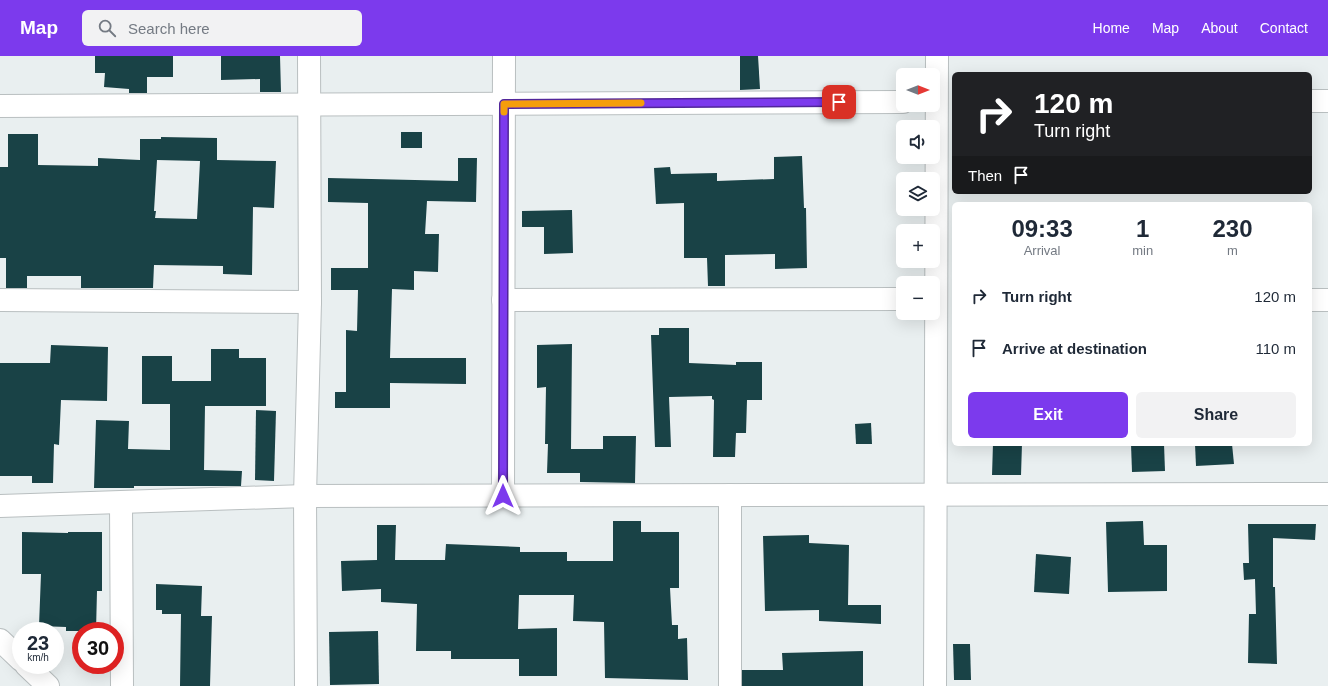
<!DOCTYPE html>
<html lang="en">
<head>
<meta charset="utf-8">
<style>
	:root { --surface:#fff; --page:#f2f2f3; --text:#1f2937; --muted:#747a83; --accent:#7c3aed }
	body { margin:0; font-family:Helvetica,sans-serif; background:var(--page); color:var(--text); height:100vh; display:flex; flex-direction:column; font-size:15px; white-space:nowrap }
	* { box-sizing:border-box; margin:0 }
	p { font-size:13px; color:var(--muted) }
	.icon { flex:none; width:22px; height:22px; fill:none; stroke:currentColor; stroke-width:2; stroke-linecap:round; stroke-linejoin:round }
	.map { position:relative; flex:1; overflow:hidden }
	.drawer { position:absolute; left:952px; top:146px; width:360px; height:244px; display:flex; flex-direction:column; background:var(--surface); border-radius:6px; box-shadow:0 4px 16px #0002 }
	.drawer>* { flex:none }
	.hud { position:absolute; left:952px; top:16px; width:360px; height:122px; border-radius:6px; box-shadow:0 4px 16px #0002; background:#202124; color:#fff; overflow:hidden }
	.needle { width:26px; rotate:90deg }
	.tools { position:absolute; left:896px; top:12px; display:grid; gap:8px }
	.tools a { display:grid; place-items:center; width:44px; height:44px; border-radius:6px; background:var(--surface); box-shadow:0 4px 16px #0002; font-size:20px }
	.speed { position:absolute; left:12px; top:566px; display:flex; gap:8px; font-size:20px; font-weight:700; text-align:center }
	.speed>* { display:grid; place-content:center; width:52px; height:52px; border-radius:50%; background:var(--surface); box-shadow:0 4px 16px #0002; line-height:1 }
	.speed small { font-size:10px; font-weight:400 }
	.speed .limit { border:6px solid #d22; background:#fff; color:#111 }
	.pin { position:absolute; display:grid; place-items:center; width:34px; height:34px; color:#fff; margin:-17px; border-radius:8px; box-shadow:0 2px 6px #0006 }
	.me { position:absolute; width:44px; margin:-22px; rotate:0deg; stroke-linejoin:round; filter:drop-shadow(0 0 3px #0008) }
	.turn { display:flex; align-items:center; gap:14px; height:84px; padding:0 16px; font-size:18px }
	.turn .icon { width:52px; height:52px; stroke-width:2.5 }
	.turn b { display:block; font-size:28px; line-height:34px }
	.then { display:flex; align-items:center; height:38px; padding:0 16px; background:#0003; gap:8px; font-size:15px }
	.eta { display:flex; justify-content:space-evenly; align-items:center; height:68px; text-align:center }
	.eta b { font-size:24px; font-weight:700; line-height:28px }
	.button { display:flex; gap:8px; margin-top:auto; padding:8px 16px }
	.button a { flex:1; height:46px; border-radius:6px; background:var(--accent); color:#fff; font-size:16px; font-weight:700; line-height:46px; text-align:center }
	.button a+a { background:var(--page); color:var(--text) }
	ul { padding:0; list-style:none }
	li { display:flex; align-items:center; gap:12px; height:52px; padding:0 16px }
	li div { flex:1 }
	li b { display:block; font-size:15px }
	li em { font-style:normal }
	header { display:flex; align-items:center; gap:24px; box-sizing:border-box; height:56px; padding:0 20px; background:var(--accent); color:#fff }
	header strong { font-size:19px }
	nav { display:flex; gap:22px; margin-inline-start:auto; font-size:14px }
	.search { width:280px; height:36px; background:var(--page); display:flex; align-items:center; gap:10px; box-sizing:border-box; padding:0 14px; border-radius:6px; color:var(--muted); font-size:15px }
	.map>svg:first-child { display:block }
</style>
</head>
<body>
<header>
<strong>Map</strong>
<div class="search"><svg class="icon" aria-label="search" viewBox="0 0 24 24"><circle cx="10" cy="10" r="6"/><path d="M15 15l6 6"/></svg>Search here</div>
<nav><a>Home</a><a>Map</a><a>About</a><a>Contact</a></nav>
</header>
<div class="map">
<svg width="1328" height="630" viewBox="0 0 1328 630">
	<rect width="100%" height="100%" fill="#e9eff0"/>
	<g fill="#194246" fill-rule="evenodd">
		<polygon points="95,0 173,0 173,21 147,21 147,37 129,37 129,33 104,31 105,17 95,17"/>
		<polygon points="221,0 280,0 281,36 260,36 260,23 221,24"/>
		<polygon points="740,0 758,0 760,33 740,34"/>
		<rect x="401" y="76" width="21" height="16"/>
		<path d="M 8,78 L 38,78 L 38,109 L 98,110 L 98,102 L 140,104 L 140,83 L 161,83 L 161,81 L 217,82 L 217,104 L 276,105 L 274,152 L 253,151 L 252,219 L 223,218 L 223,210 L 154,209 L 153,232 L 81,232 L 81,220 L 27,220 L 27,232 L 6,232 L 6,202 L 0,202 L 0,111 L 8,111 ZM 157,104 L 200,105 L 197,163 L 155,162 L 156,155 L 154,155 Z"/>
		<polygon points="802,100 804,152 806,152 807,212 775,213 775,198 725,199 725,230 708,230 707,202 684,202 684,147 656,148 654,112 670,111 671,118 717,117 717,125 774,123 774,101"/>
		<polygon points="458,102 477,102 476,146 427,145 425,178 439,178 438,216 414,215 414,234 392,233 390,302 466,302 466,328 390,327 390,352 335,352 335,336 346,336 346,274 357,275 358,234 331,234 331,212 368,212 368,147 328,146 328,122 458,125"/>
		<polygon points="572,154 573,197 544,198 544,171 522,171 522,155"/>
		<polygon points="659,272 689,272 689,307 736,309 736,306 762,306 762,344 747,344 746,377 736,377 735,401 713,401 714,344 712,343 712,340 669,341 671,391 655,391 651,279 659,279"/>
		<polygon points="572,288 571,393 603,393 603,380 636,380 635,427 580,426 580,417 547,417 548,388 545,388 546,331 537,332 537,289"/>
		<polygon points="51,289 108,291 107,345 61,344 59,389 54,388 53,427 32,427 32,420 0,420 0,307 50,307"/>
		<polygon points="211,293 239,293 239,302 266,302 266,350 205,350 204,414 242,415 241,430 134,430 134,432 94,432 96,364 129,365 128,393 170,394 170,348 142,348 142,300 172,300 172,325 211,325"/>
		<polygon points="256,354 276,355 274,425 255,424"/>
		<polygon points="871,367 872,388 856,388 855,368"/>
		<polygon points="993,388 1022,388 1021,419 992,419"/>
		<polygon points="1131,388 1164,388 1165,415 1132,416"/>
		<polygon points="1195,388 1232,388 1234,408 1196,410"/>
		<polygon points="613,465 641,465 641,476 679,476 679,532 670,532 672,569 678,569 678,583 687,582 688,624 605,622 604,566 573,565 574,539 519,539 518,573 557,572 557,620 519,620 519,603 451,603 451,595 416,595 417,548 381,546 381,533 342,535 341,505 377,504 377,469 396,469 395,504 445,504 446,488 520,491 520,496 567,496 567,505 613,505"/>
		<polygon points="1143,465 1144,489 1167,489 1167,535 1108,536 1106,466"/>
		<polygon points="1248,468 1316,468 1315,484 1273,482 1273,531 1275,531 1277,608 1248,607 1249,558 1256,558 1255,523 1244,524 1243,507 1249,507"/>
		<polygon points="22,476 68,477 68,476 102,476 102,535 97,535 96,575 66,575 66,571 39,570 41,518 22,518"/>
		<polygon points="809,479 809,487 849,489 848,549 881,549 881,568 819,565 819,554 765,555 763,480"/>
		<polygon points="1036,498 1071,501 1069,538 1034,536"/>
		<polygon points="156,528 202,530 201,560 212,560 210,630 180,630 181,558 162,558 162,554 156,554"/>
		<polygon points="378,575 379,628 330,629 329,576"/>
		<polygon points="953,588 970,588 971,624 954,624"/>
		<polygon points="863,595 863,630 742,630 742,614 783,614 782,597"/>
	</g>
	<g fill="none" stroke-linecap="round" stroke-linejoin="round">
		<g stroke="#b9bfc0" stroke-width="24">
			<g id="minor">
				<polyline points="1310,45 1328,45"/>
				<polyline points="0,50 903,46"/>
				<polyline points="0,244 310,246"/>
				<polyline points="503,244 903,243"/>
				<polyline points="1310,244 1328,244"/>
				<polyline points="730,439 730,630"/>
				<polyline points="503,440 504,0"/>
				<polyline points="121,447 122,630"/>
				<polyline points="0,450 305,440 1328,438"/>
				<polyline points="0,584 21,604"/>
				<polyline points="26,609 48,630"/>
				<polyline points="306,630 305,440 310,246 309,0"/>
				<polyline points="935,630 937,0"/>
			</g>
		</g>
		<use href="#minor" stroke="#fff" stroke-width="22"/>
	</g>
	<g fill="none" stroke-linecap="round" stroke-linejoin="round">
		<g stroke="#51269a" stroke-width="10">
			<polyline id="route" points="503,440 504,48 839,46"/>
		</g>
		<use href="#route" stroke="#7c3aed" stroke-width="7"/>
		<polyline stroke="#f59e0b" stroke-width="7" points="504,56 504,48 641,47"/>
	</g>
</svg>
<div class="tools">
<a><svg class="needle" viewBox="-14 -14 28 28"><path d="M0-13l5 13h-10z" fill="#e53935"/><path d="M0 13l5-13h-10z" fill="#747a83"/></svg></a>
<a><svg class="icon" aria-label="sound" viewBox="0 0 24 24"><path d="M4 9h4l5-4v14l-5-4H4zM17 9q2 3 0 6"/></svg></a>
<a><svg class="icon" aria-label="layers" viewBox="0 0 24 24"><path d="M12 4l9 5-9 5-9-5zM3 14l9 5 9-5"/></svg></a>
<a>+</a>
<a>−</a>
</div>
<div class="speed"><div>23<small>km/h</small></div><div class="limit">30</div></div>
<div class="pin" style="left:839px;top:46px;background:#d93025"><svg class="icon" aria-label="arrive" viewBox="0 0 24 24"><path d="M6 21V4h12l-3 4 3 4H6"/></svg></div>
<svg class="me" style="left:503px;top:440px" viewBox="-20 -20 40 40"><path d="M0-17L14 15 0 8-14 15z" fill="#7c3aed" stroke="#fff" stroke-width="4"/></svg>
<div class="hud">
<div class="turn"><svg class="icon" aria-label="right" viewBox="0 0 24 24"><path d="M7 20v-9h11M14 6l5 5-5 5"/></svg><div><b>120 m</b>Turn right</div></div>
<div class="then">Then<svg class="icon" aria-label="arrive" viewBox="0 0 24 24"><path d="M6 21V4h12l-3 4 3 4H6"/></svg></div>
</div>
<section class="drawer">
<div class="eta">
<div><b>09:33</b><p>Arrival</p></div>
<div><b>1</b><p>min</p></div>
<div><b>230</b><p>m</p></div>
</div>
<ul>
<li><svg class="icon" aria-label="right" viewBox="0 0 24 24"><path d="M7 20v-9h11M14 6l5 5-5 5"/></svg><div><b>Turn right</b></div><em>120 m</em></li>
<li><svg class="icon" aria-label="arrive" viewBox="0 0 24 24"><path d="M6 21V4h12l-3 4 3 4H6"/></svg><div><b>Arrive at destination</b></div><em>110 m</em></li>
</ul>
<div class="button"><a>Exit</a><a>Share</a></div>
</section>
</div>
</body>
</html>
